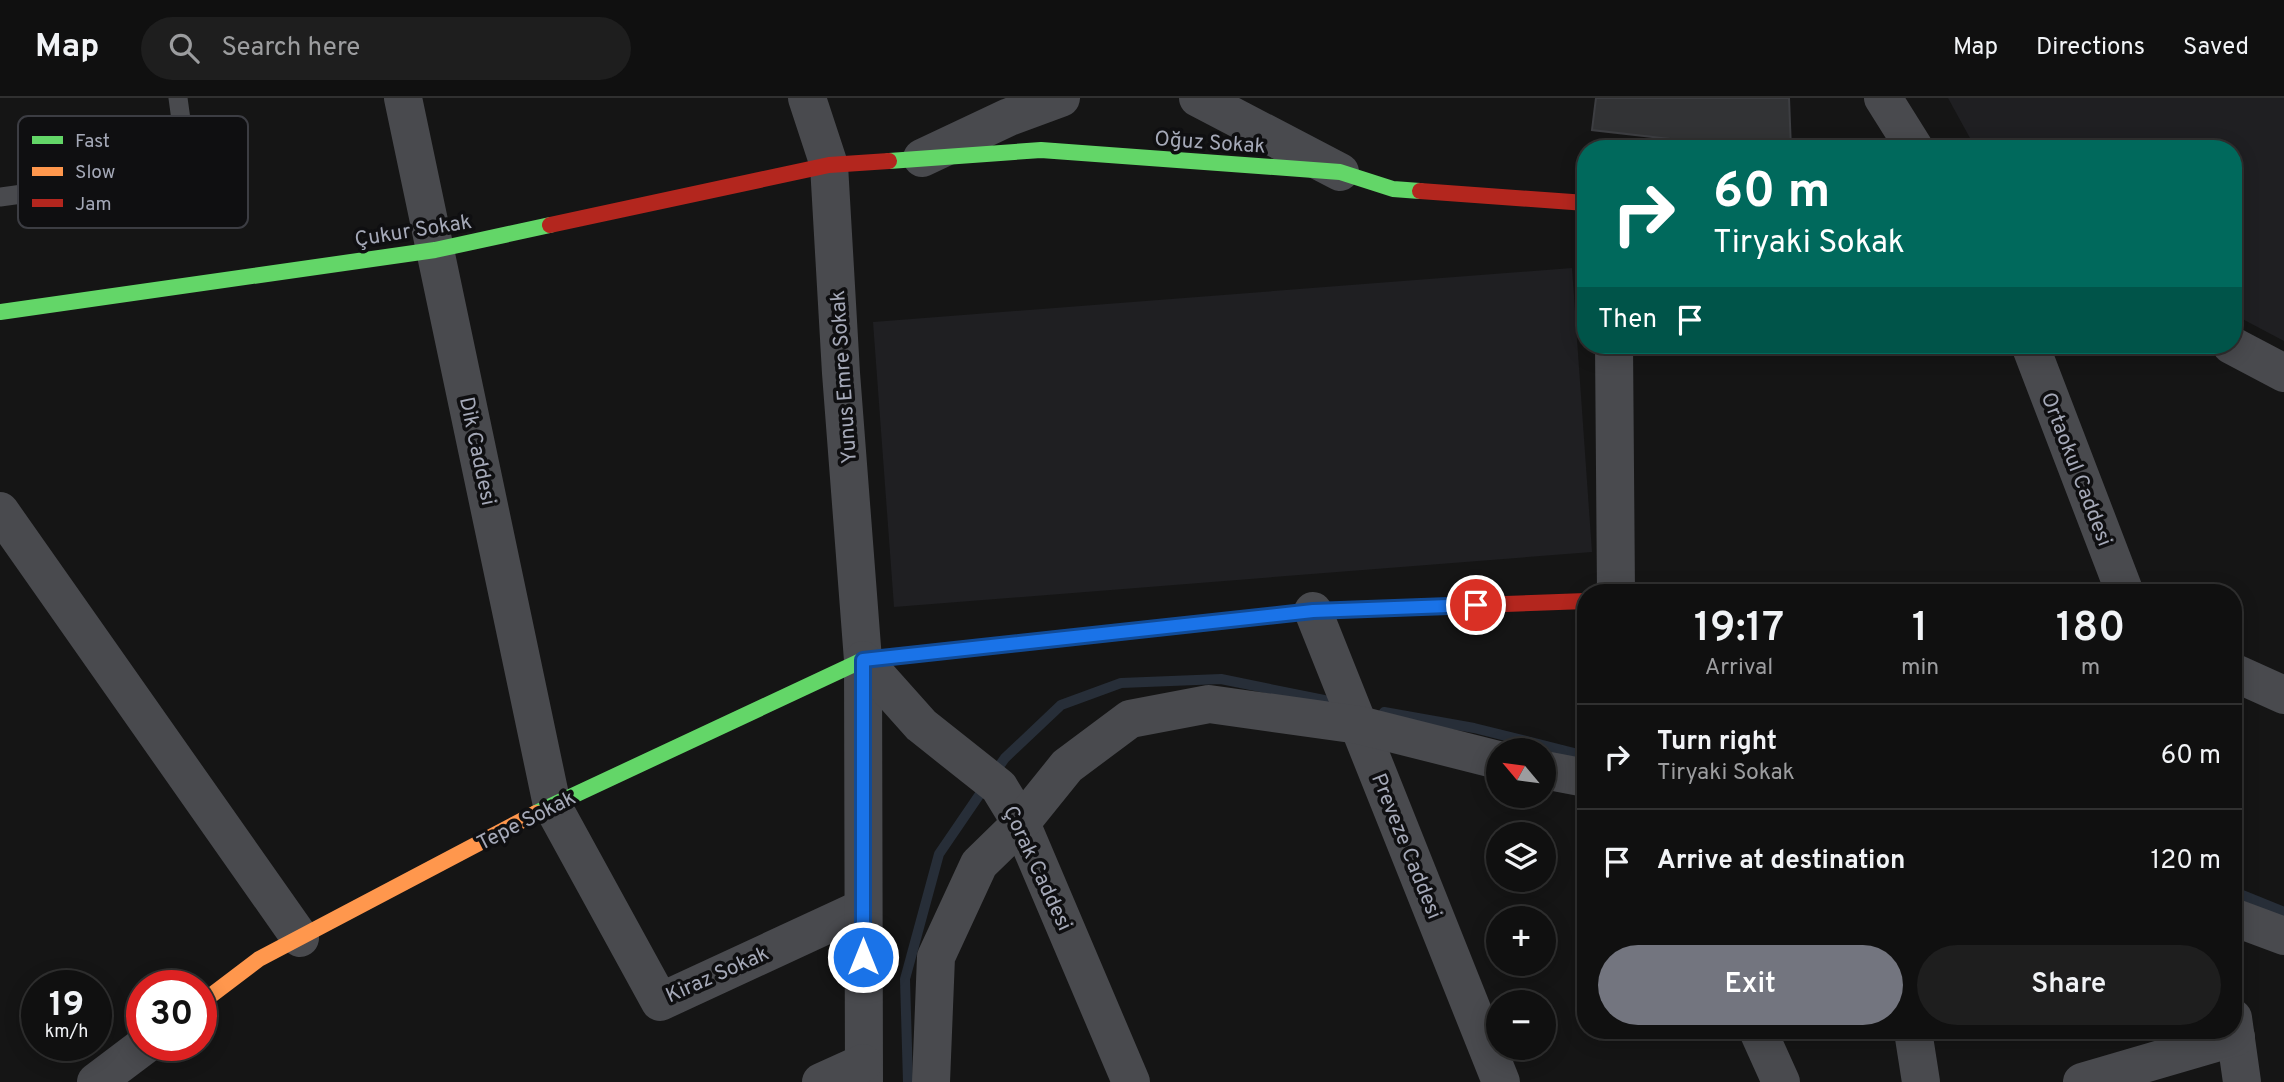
<!DOCTYPE html>
<html lang="en">
<head>
<meta charset="utf-8">
<style>
	:root { --surface:#101010; --page:#1e1e1e; --text:#f1f3f6; --muted:#9c9d9f; --line:#303030; --accent:#73757f }
	body { margin:0; font-family:Overpass,sans-serif; background:var(--page); color:var(--text); height:100vh; display:flex; flex-direction:column; font-size:26px; white-space:nowrap }
	* { box-sizing:border-box; margin:0 }
	p { font-size:23px; color:var(--muted) }
	.icon { flex:none; width:38px; height:38px; fill:none; stroke:currentColor; stroke-width:2; stroke-linecap:round; stroke-linejoin:round }
	.map { position:relative; flex:1; overflow:hidden }
	.sheet { position:absolute; left:1577px; top:486px; width:665px; height:455px; display:flex; flex-direction:column; background:var(--surface); border-radius:28px; box-shadow:0 4px 18px #0003,0 0 0 2px var(--line) }
	.sheet>* { flex:none }
	.hud { position:absolute; left:1577px; top:42px; width:665px; height:214px; border-radius:28px; box-shadow:0 4px 18px #0003,0 0 0 2px var(--line); background:#00695c; color:#fff; overflow:hidden }
	.needle { width:46px; rotate:299deg }
	.controls { position:absolute; left:1486px; top:640px; display:grid; gap:14px }
	.controls a { display:grid; place-items:center; width:70px; height:70px; border-radius:50%; background:var(--surface); box-shadow:0 4px 18px #0003,0 0 0 2px var(--line); font-size:35px }
	.speed { position:absolute; left:21px; top:872px; display:flex; gap:14px; font-size:35px; font-weight:700; text-align:center }
	.speed>* { display:grid; place-content:center; width:91px; height:91px; border-radius:50%; background:var(--surface); box-shadow:0 4px 18px #0003,0 0 0 2px var(--line); line-height:1 }
	.speed small { font-size:18px; font-weight:400 }
	.speed .limit { border:10px solid #d22; background:#fff; color:#111 }
	.pin { position:absolute; display:grid; place-items:center; width:60px; height:60px; color:#fff; margin:-30px; border:4px solid #fff; border-radius:50%; box-shadow:0 2px 7px #0007 }
	.me { position:absolute; width:77px; margin:-38px; rotate:0deg; stroke-linejoin:round; filter:drop-shadow(0 0 5px #0008) }
	.turn { display:flex; align-items:center; gap:24px; height:147px; padding:0 21px; font-size:32px }
	.turn .icon { width:91px; height:91px; stroke-width:2.5 }
	.turn b { display:block; font-size:49px; line-height:60px }
	.then { display:flex; align-items:center; height:66px; padding:0 21px; background:#0003; gap:14px; font-size:26px }
	.eta { display:flex; justify-content:space-evenly; align-items:center; height:119px; text-align:center }
	.eta b { font-size:42px; font-weight:600; line-height:49px }
	.action { display:flex; gap:14px; margin-top:auto; padding:14px 21px }
	.action a { flex:1; height:80px; border-radius:42px; background:var(--accent); color:#fff; font-size:28px; font-weight:600; line-height:80px; text-align:center }
	.action a+a { background:var(--page); color:var(--text) }
	ul { padding:0; list-style:none }
	li { display:flex; align-items:center; gap:21px; height:105px; padding:0 21px; border-top:2px solid var(--line) }
	li div { flex:1 }
	li b { display:block; font-size:26px }
	li em { font-style:normal }
	header { display:flex; align-items:center; gap:42px; box-sizing:border-box; height:98px; padding:0 35px; background:var(--surface); border-bottom:2px solid var(--line) }
	header strong { font-size:33px }
	nav { display:flex; gap:38px; margin-inline-start:auto; font-size:24px }
	.search { width:490px; height:63px; background:var(--page); display:flex; align-items:center; gap:18px; box-sizing:border-box; padding:0 24px; border-radius:38px; color:var(--muted); font-size:26px }
	.map>svg:first-child { display:block }
</style>
</head>
<body>
<header>
<strong>Map</strong>
<div class="search"><svg class="icon" aria-label="search" viewBox="0 0 24 24"><circle cx="10" cy="10" r="6"/><path d="M15 15l6 6"/></svg>Search here</div>
<nav><a>Map</a><a>Directions</a><a>Saved</a></nav>
</header>
<div class="map">
<svg width="2284" height="984" viewBox="0 0 2284 984">
	<rect width="100%" height="100%" fill="#151515"/>
	<g fill="#1f1f22">
		<polygon points="1948,0 2284,0 2284,243 2233,216 2233,51 1976,51"/>
		<polygon points="1572,170 1592,454 894,509 873,224"/>
	</g>
	<g fill="none" stroke-linecap="round" stroke-linejoin="round">
		<g stroke="#272e38" stroke-width="10">
			<polyline points="1384,614 1474,630 1586,658"/>
			<polyline points="995,674 1005,660 1061,607 1121,585 1221,581 1324,602"/>
			<polyline points="2237,795 2284,814"/>
			<polyline points="908,984 905,881 939,756 982,693"/>
		</g>
	</g>
	<polygon fill="#323335" stroke="#3d3e42" stroke-width="2" points="1596,0 1789,0 1791,51 1758,51 1592,32"/>
	<g fill="none" stroke-linecap="round" stroke-linejoin="round">
		<polyline stroke="#494a4e" stroke-width="19" points="0,99 188,73 178,0"/>
		<g stroke="#494a4e" stroke-width="38">
			<polyline points="403,0 552,707 660,904 863,810"/>
			<polyline points="807,0 829,67 841,275 863,562 864,984"/>
			<polyline points="1198,0 1340,74"/>
			<polyline points="1883,0 1915,51"/>
			<polyline points="922,60 1009,19 1061,0"/>
			<polyline points="1614,247 1616,495"/>
			<polyline points="2030,247 2125,495"/>
			<polyline points="2231,247 2284,275"/>
			<polyline points="0,413 300,840"/>
			<polyline points="1313,513 1501,984"/>
			<polyline points="863,562 921,627 999,689 1021,725 1131,984"/>
			<polyline points="2233,574 2284,597"/>
			<polyline points="1544,672 1586,680"/>
			<polyline points="2233,819 2284,838"/>
			<polyline points="2233,920 2242,984"/>
			<polyline points="1758,933 1781,984"/>
			<polyline points="1913,933 1921,984"/>
			<polyline points="96,984 145,947"/>
			<polyline points="821,984 863,965"/>
			<polyline points="931,984 936,859 979,766 1021,725 1067,668 1130,621 1209,606 1359,627 1498,662"/>
			<polyline points="2082,984 2236,939"/>
		</g>
		<g stroke="#63d668" stroke-width="16">
			<polyline points="889,63 1041,52 1340,74 1393,91 1420,93"/>
			<polyline points="0,214 435,152 550,127"/>
			<polyline points="536,715 863,562 1212,524"/>
		</g>
		<polyline stroke="#ff974d" stroke-width="16" points="201,905 259,861 536,715"/>
		<g stroke="#b3261e" stroke-width="16">
			<polyline points="1420,93 1586,105"/>
			<polyline points="550,127 829,67 889,63"/>
			<polyline points="1212,524 1313,513 1586,503"/>
		</g>
	</g>
	<g fill="none" stroke-linecap="round" stroke-linejoin="round">
		<g stroke="#114b97" stroke-width="18">
			<polyline id="route" points="863,859 863,562 1313,513 1476,507"/>
		</g>
		<use href="#route" stroke="#1a73e8" stroke-width="12"/>
	</g>
	<g text-anchor="middle" stroke-width="7" stroke-linejoin="round" paint-order="stroke">
		<g font-size="21" fill="#a5a9b8" stroke="#0f0f11">
			<text transform="translate(1210 44) rotate(4)" y="7">Oğuz Sokak</text>
			<text transform="translate(413 132) rotate(-9)" y="7">Çukur Sokak</text>
			<text transform="translate(843 279) rotate(-94)" y="7">Yunus Emre Sokak</text>
			<text transform="translate(478 353) rotate(78)" y="7">Dik Caddesi</text>
			<text transform="translate(2077 371) rotate(69)" y="7">Ortaokul Caddesi</text>
			<text transform="translate(526 722) rotate(-27)" y="7">Tepe Sokak</text>
			<text transform="translate(1407 748) rotate(68)" y="7">Preveze Caddesi</text>
			<text transform="translate(1038 770) rotate(65)" y="7">Çorak Caddesi</text>
			<text transform="translate(717 876) rotate(-24)" y="7">Kiraz Sokak</text>
		</g>
	</g>
	<rect x="18" y="18" width="230" height="112" rx="10" fill="#0f0f11" stroke="#3c3d43" stroke-width="2"/>
	<rect x="32" y="38" width="31" height="8" fill="#63d668"/>
	<rect x="32" y="69" width="31" height="9" fill="#ff974d"/>
	<rect x="32" y="101" width="31" height="8" fill="#b3261e"/>
	<g font-size="19" fill="#a5a9b8">
		<text x="75" y="49">Fast</text>
		<text x="75" y="80">Slow</text>
		<text x="75" y="112">Jam</text>
	</g>
</svg>
<div class="controls">
<a><svg class="needle" viewBox="-14 -14 28 28"><path d="M0-13l5 13h-10z" fill="#e53935"/><path d="M0 13l5-13h-10z" fill="#9c9d9f"/></svg></a>
<a><svg class="icon" aria-label="layers" viewBox="0 0 24 24"><path d="M12 4l9 5-9 5-9-5zM3 14l9 5 9-5"/></svg></a>
<a>+</a>
<a>−</a>
</div>
<div class="speed"><div>19<small>km/h</small></div><div class="limit">30</div></div>
<div class="pin" style="left:1476px;top:507px;background:#d93025"><svg class="icon" aria-label="arrive" viewBox="0 0 24 24"><path d="M6 21V4h12l-3 4 3 4H6"/></svg></div>
<svg class="me" style="left:863px;top:859px" viewBox="-20 -20 40 40"><circle r="17" fill="#1a73e8" stroke="#fff" stroke-width="3"/><path d="M0-11L8 9 0 5-8 9z" fill="#fff"/></svg>
<div class="hud">
<div class="turn"><svg class="icon" aria-label="right" viewBox="0 0 24 24"><path d="M7 20v-9h11M14 6l5 5-5 5"/></svg><div><b>60 m</b>Tiryaki Sokak</div></div>
<div class="then">Then<svg class="icon" aria-label="arrive" viewBox="0 0 24 24"><path d="M6 21V4h12l-3 4 3 4H6"/></svg></div>
</div>
<section class="sheet">
<div class="eta">
<div><b>19:17</b><p>Arrival</p></div>
<div><b>1</b><p>min</p></div>
<div><b>180</b><p>m</p></div>
</div>
<ul>
<li><svg class="icon" aria-label="right" viewBox="0 0 24 24"><path d="M7 20v-9h11M14 6l5 5-5 5"/></svg><div><b>Turn right</b><p>Tiryaki Sokak</p></div><em>60 m</em></li>
<li><svg class="icon" aria-label="arrive" viewBox="0 0 24 24"><path d="M6 21V4h12l-3 4 3 4H6"/></svg><div><b>Arrive at destination</b></div><em>120 m</em></li>
</ul>
<div class="action"><a>Exit</a><a>Share</a></div>
</section>
</div>
</body>
</html>
